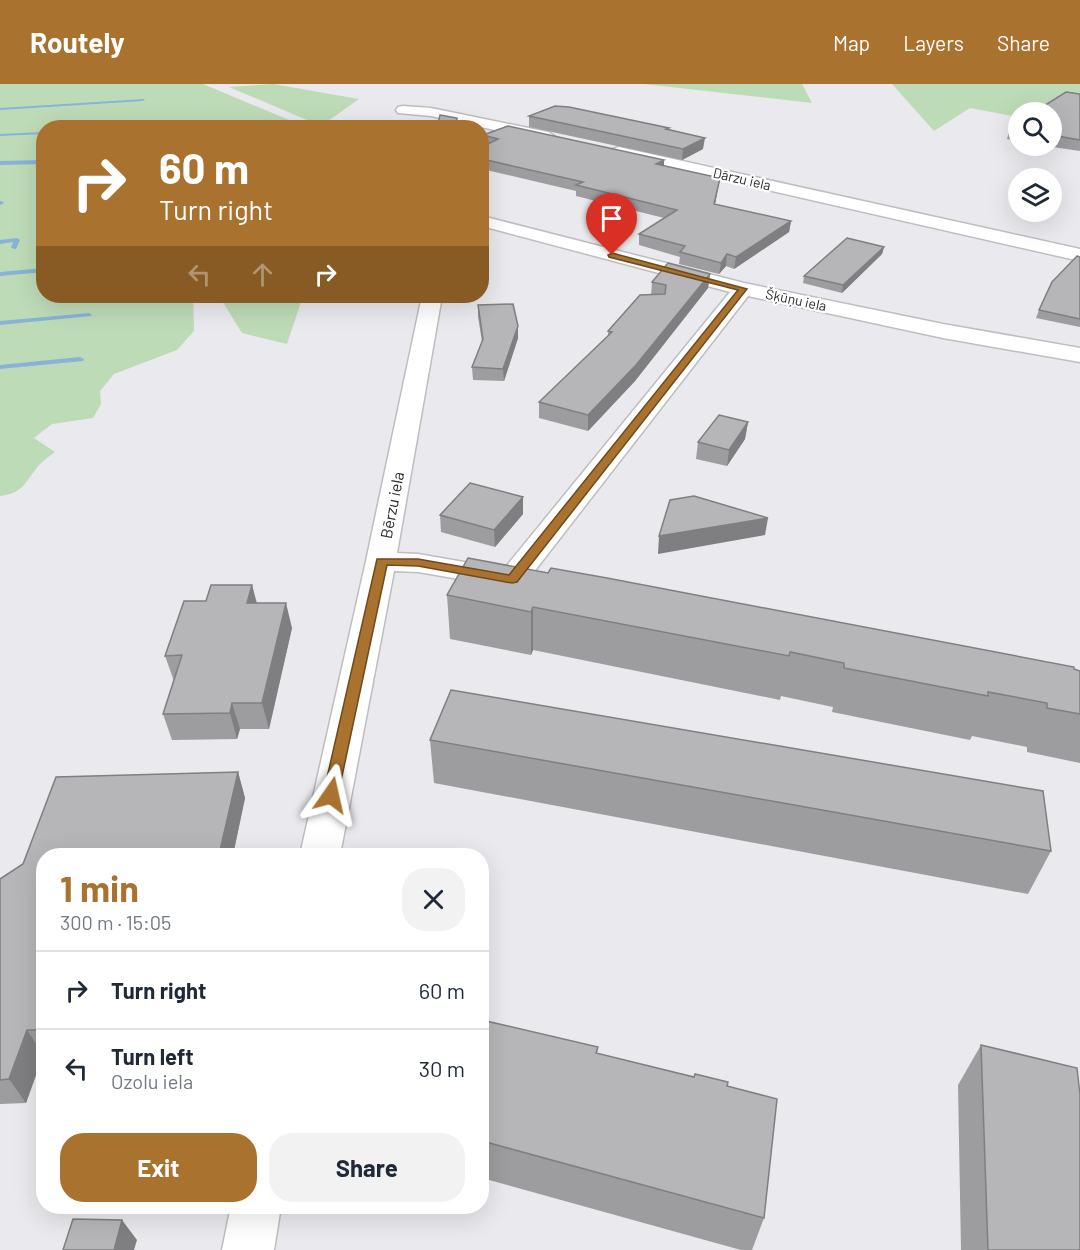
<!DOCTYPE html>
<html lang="en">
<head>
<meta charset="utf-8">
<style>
	:root { --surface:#fff; --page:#f2f2f3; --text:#1f2937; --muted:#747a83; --line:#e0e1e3; --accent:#aa722f }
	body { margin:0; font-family:Barlow,sans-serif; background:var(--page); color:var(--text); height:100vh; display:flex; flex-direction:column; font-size:22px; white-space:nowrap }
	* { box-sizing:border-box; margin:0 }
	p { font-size:20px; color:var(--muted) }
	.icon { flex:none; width:33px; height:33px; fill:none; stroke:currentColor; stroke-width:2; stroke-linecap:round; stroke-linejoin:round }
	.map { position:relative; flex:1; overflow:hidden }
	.details { position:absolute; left:36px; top:764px; width:453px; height:366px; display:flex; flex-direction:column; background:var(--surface); border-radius:24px; box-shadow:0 6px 24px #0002 }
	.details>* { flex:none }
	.banner { position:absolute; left:36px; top:36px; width:453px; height:183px; border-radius:24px; box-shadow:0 6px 24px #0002; background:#aa722f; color:#fff; overflow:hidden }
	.buttons { position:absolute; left:1008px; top:18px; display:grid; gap:12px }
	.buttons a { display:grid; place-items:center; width:54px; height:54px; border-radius:50%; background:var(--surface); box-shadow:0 6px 24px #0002; font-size:30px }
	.pin { position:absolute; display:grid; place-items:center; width:51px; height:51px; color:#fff; margin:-62px -26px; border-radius:50% 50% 50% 0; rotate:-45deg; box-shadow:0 0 6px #0007 }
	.pin .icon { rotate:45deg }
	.me { position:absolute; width:66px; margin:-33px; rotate:11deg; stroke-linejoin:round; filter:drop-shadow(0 0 4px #0008) }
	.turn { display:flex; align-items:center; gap:21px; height:126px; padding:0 24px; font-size:27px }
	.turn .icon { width:78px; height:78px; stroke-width:2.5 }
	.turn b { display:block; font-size:42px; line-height:51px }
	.lanes { display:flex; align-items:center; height:57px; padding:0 24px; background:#0003; justify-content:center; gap:30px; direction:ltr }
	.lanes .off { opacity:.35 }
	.round { display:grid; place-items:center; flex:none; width:63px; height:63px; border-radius:24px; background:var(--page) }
	.overview { display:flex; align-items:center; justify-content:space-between; height:102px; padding:0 24px }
	h1 { font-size:36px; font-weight:700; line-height:45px; color:var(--accent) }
	.action { display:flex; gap:12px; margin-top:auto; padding:12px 24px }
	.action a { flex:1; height:69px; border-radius:24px; background:var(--accent); color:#fff; font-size:24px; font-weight:700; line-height:69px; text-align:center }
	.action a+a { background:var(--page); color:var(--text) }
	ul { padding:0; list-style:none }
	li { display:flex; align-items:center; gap:18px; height:78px; padding:0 24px; border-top:2px solid var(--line) }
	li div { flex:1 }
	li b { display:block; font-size:22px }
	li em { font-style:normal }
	header { display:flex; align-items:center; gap:36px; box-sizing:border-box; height:84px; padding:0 30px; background:var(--accent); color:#fff }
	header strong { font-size:28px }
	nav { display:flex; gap:33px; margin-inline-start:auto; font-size:21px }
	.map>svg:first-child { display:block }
</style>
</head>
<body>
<header>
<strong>Routely</strong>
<nav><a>Map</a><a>Layers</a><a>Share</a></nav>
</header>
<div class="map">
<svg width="1080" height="1166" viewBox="0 0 1080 1166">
	<rect width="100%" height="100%" fill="#eae9ed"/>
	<g fill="#bedbb7">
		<path d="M 0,0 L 203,0 L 306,43 L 44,44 L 44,212 L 193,212 L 194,247 L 177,266 L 114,290 L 100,307 L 101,320 L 93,334 L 52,340 L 34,354 L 55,368 C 50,372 44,376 40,380 C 25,397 25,409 0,412 Z"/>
		<polygon points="273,0 359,15 321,42 229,3"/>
		<polygon points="644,0 802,0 812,19"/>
		<polygon points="892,0 1080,0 1080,14 1051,28 1018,28 1018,33 970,24 934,47"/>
		<polygon points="219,212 303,212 287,260 242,249"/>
	</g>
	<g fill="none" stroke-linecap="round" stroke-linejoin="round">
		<g fill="#87b3d8" fill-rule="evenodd">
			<polygon points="145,15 143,17 0,26 0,24"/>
			<polygon points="44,48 44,50 0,52 0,50"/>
			<polygon points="44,76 44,80 0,81 0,77"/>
			<polygon points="0,117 3,118 4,119 0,121"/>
			<polygon points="17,154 20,156 16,165 11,164 13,158 0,160 0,156"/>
			<polygon points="44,184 44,188 0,192 0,188"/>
			<polygon points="89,229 92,231 91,232 0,241 0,237"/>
			<polygon points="80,273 84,275 83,277 0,285 0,281"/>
		</g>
		<g stroke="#bebdc0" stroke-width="3">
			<g id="minor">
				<polygon points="403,22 431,24 548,48 556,53 548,58 431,32 398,29 396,26 398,23"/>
				<polygon points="619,63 1080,165 1080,177 613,71 611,68 613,65"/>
				<polygon points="482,132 744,199 943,240 1080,264 1080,278 943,254 748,212 523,502 512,504 418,488 394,487 340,771 300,771 366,477 422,212 442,212 397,469 418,470 504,485 730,208 482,142"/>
				<polygon points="231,1122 281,1122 274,1166 222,1166"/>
			</g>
		</g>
		<use href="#minor" fill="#fff" fill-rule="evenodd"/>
	</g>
	<g fill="#9d9c9e">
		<polygon points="1080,10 1080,67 1046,62 1052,62 1052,28"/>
		<polygon points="529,32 669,46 703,65 682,76 529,43"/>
		<polygon points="1018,39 1018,57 1007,55 1010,44"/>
		<polygon points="483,51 664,76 664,82 720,94 715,120 791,137 789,148 734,185 726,182 719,190 679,180 680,173 639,161 639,150 664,134 576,112 576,107 482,85 482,63 484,62"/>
		<polygon points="884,163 882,170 842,209 803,199 804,192"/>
		<polygon points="1080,173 1080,243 1036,234 1039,226"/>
		<polygon points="710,190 708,204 635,297 588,347 539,334 539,318 608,252 608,247 651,211 652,198"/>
		<polygon points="478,221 518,242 518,254 504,297 473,296 472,283 482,258 478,233"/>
		<polygon points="748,338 745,355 727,382 696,375 698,358"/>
		<polygon points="523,413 523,430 495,463 441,448 440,431"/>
		<polygon points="252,501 257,519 292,544 269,645 240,645 237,655 172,656 163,630 174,597 165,572 206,517"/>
		<polygon points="447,511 1080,587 1080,679 1027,668 1027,663 972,652 970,656 832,628 833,623 781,612 780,616 533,566 531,571 450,555"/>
		<polygon points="430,656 1051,767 1028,810 434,699"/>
		<polygon points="238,688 245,714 233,771 44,771 44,970 26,1019 0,1020 0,795 23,780 56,693"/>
		<polygon points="482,936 598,963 597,969 727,1002 764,1134 752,1166 741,1166 482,1094"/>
		<polygon points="981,961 1080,1166 961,1166 958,1001"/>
	</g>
	<g fill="#7f7f81">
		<polygon points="705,54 703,65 682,76 683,65"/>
		<polygon points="664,76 664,86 656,80"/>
		<polygon points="720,94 718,104 713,131 714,120"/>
		<polygon points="791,137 789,148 734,185 736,173"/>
		<polygon points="884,163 882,170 842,209 843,201"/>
		<polygon points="727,170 726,182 719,190 721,179"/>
		<polygon points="710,190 708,204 635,297 588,347 588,331"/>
		<polygon points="518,242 518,254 504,297 503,285"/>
		<polygon points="748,338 745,355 727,382 729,366"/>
		<polygon points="523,413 523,430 495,463 494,446"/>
		<polygon points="768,434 765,451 658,470 659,452"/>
		<polygon points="252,501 258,526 247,519"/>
		<polygon points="286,519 292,544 269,645 262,619"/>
		<polygon points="533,523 533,566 531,571 531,528"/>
		<polygon points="232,619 240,645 237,655 230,629"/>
		<polygon points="238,688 245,714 233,771 219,771"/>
		<polygon points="27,946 43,970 26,1019 9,995"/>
		<polygon points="122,1136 137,1156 134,1166 114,1166"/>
	</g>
	<g fill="#b6b5b8" stroke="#7f7f81" stroke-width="1.5">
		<polygon points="1066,8 1080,10 1080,56 1052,51 1052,28 1034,28"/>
		<polygon points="555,22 569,23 669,44 666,45 705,54 683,65 529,32"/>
		<polygon points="440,31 457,34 456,44 437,44"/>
		<polygon points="1018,39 1018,46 1010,44"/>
		<polygon points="508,42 664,76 656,80 720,94 714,120 791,137 736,173 727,170 721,179 680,168 685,162 639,150 677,126 576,101 583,98 482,75 482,63 498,55 483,51"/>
		<polygon points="847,154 884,163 843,201 804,192"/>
		<polygon points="1077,172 1080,173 1080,235 1039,226 1052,198"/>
		<polygon points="668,179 710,190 636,281 588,331 539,318 612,248 608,247 640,211 665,210 666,201 652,198"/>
		<polygon points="513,220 518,242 503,285 472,283 483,255 478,221"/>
		<polygon points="719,331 748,338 729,366 698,358"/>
		<polygon points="470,399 523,413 494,446 440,431"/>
		<polygon points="694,412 768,434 659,452 670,416"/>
		<polygon points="468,474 548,489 551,484 607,494 1074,583 1074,585 1080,587 1080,630 1047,624 1047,619 988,608 988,612 844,584 844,579 790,568 789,572 533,523 531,528 447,511"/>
		<polygon points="211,501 252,501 247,519 286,519 262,619 232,619 230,629 163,630 182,571 165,572 184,517 206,517"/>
		<polygon points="451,606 1043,707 1051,767 430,656"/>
		<polygon points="238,688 219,771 44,771 44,946 27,946 9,995 0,996 0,795 23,780 56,693"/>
		<polygon points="482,936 598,963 596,969 694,993 695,990 728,998 727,1002 777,1015 764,1134 482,1057"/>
		<polygon points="981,961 1077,984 1080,1011 1080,1166 988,1166"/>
		<polygon points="73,1135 122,1136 114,1166 63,1166"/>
	</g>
	<polygon fill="#aa722f" stroke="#6e4a1f" stroke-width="1.5" points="612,169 747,205 517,498 512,499 418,482 387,481 338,711 336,715 325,715 323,711 377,475 418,475 509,491 738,206 609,173 608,171"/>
	<g text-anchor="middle" stroke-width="4.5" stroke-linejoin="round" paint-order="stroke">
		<g font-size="14" fill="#2a292b" stroke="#fff">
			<text transform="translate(742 95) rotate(13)" y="5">Dārzu iela</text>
			<text transform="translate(796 216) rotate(12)" y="5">Šķūņu iela</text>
		</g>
		<g font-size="16" fill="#2a292b" stroke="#fff">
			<text transform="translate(392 421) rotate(-79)" y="6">Bērzu iela</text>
		</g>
	</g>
</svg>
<div class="buttons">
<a><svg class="icon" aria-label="search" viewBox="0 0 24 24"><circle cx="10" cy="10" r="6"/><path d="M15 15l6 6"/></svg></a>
<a><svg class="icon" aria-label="layers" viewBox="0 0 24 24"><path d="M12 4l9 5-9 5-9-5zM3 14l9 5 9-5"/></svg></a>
</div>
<div class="pin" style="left:612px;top:171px;background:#d93025"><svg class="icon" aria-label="arrive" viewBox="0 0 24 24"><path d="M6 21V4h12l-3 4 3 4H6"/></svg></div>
<svg class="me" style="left:331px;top:711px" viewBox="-20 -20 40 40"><path d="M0-17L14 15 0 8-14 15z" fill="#aa722f" stroke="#fff" stroke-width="4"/></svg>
<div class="banner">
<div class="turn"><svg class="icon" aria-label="right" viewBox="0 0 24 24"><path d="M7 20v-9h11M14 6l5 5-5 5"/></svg><div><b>60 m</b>Turn right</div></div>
<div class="lanes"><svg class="icon off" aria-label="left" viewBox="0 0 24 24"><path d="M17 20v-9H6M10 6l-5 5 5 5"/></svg><svg class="icon off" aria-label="ahead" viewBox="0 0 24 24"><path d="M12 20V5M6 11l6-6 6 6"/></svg><svg class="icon" aria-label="right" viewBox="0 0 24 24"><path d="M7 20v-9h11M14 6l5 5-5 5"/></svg></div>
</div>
<section class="details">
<div class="overview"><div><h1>1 min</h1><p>300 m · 15:05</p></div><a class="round"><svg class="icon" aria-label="close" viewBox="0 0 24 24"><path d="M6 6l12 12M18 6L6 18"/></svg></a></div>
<ul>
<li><svg class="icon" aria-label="right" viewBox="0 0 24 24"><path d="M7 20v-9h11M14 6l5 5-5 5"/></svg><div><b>Turn right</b></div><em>60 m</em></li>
<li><svg class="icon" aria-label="left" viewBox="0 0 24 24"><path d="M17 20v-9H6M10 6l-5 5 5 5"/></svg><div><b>Turn left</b><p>Ozolu iela</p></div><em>30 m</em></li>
</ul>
<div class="action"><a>Exit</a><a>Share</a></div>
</section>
</div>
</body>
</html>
